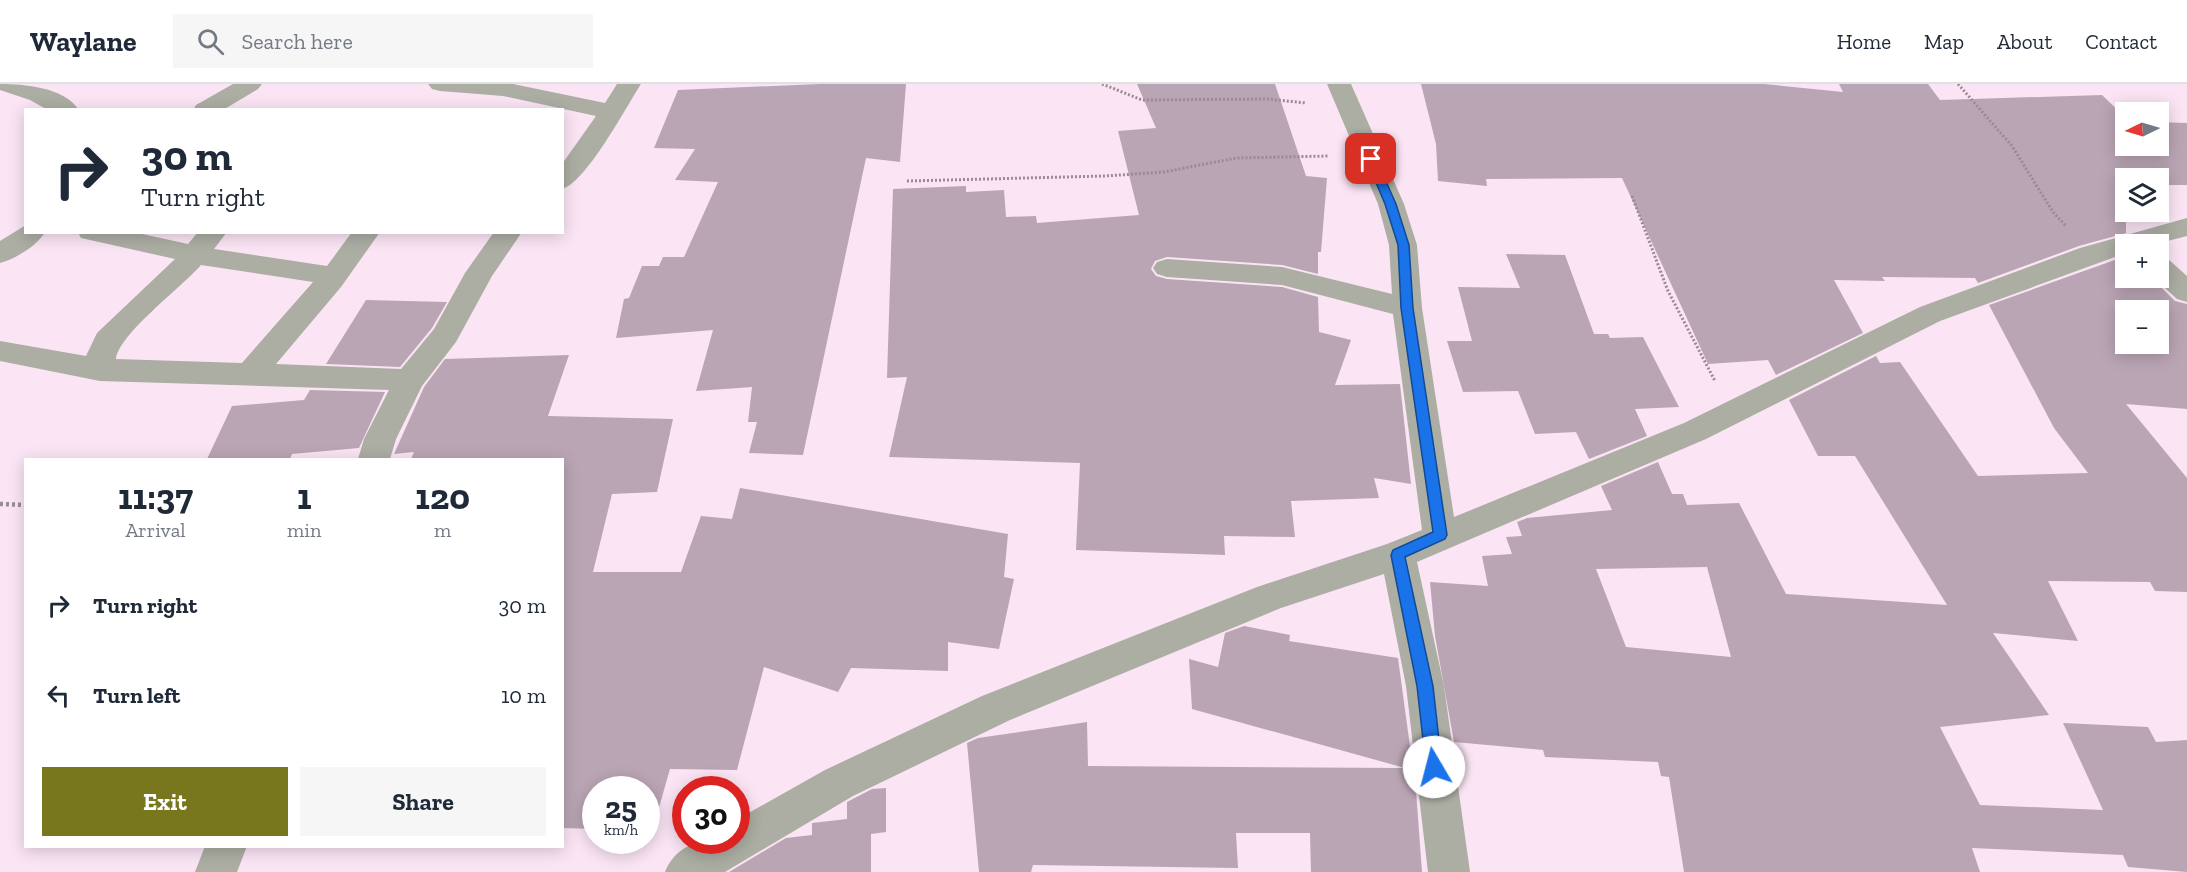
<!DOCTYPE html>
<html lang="en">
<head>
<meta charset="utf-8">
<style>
	:root { --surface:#fff; --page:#f6f6f7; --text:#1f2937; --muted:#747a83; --line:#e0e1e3; --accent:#78771d }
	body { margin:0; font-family:"Zilla Slab",serif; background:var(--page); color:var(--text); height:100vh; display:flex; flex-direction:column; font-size:22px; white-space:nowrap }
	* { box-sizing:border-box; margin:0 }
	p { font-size:20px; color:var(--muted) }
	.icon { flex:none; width:33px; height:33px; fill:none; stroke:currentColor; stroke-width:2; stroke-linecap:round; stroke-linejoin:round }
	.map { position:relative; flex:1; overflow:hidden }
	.drawer { position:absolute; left:24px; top:374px; width:540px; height:390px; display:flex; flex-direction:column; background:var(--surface); border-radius:0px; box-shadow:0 3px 15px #0003 }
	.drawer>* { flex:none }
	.banner { position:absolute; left:24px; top:24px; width:540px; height:126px; border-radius:0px; box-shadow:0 3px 15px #0003; background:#fff; color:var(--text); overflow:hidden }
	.needle { width:39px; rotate:265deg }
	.controls { position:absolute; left:2115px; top:18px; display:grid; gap:12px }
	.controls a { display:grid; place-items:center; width:54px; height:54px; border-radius:0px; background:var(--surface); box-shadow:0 3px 15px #0003; font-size:30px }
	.speed { position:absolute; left:582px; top:692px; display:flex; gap:12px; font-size:30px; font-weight:700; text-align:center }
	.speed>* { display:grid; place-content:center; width:78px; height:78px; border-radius:50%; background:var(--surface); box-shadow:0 3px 15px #0003; line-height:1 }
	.speed small { font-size:15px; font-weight:400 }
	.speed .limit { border:9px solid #d22; background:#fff; color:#111 }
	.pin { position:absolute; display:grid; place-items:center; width:51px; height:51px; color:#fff; margin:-26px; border-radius:12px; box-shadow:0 3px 9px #0006 }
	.me { position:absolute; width:66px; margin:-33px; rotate:352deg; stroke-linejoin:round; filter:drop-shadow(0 0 4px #0008) }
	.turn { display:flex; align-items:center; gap:21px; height:126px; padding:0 18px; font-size:27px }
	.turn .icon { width:78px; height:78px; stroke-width:2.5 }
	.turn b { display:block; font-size:42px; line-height:51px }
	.eta { display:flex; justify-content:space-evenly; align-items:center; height:102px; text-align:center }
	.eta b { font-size:36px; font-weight:700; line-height:42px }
	.action { display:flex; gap:12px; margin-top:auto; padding:12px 18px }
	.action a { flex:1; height:69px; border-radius:0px; background:var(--accent); color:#fff; font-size:24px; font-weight:700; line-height:69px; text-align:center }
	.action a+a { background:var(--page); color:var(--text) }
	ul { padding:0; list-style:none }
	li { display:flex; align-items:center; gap:18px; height:90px; padding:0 18px }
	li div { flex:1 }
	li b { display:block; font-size:22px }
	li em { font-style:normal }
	header { display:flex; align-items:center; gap:36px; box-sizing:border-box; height:84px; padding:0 30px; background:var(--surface); border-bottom:2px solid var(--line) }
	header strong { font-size:28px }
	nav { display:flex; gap:33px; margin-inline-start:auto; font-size:21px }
	.search { width:420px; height:54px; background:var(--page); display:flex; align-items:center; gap:15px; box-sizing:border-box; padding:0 21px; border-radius:0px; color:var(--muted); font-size:22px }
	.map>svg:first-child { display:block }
</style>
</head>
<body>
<header>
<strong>Waylane</strong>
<div class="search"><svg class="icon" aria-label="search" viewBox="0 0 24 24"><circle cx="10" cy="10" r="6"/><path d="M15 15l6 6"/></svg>Search here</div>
<nav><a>Home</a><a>Map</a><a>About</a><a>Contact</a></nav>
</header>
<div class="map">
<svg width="2187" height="788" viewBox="0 0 2187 788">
	<rect width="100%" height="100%" fill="#fbe5f5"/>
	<g fill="#baa5b4" fill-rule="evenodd">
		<polygon points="820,0 906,0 900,78 866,74 803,371 749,369 757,338 748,338 752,303 696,307 713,246 616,254 624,215 629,214 642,182 659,182 663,173 684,173 718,98 675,96 695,65 654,64 678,6"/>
		<polygon points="1137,0 1275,0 1306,92 1327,94 1321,168 1318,168 1318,190 1282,181 1167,173 1155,177 1151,185 1156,192 1167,195 1282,203 1318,213 1319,248 1351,256 1335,301 1400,300 1411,400 1374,394 1379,414 1291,417 1295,453 1224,452 1225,471 1076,466 1080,379 889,373 907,293 887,294 893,105 966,102 966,108 1004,106 1006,133 1036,132 1037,139 1139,131 1118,47 1156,44"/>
		<polygon points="1421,0 1764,0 1843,8 1839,0 1928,0 1940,16 2102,11 2126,34 2126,62 2158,62 2158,38 2187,39 2187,101 2158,101 2158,94 2126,94 2126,149 2079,162 1978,199 1975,194 1882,193 1885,197 1834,196 1863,249 1776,291 1768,276 1708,280 1622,94 1486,95 1487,102 1438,97 1436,60"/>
		<polygon points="1506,170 1565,171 1594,250 1608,250 1610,254 1643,253 1679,323 1635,325 1647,352 1589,375 1576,348 1535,350 1518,307 1463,308 1447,257 1472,257 1458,203 1520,204"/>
		<path d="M 2126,172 L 2126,194 L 2152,194 L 2175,217 L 2187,220 L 2187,325 L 2126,320 L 2187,394 L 2187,508 L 2155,507 L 2150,498 L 2048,497 L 2078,557 L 1993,549 L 2049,631 L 1940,643 L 1980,721 L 2103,726 L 2063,639 L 2148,643 L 2156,658 L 2187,656 L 2187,788 L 2128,783 L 2123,771 L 1972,764 L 1980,788 L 1684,788 L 1669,693 L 1661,692 L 1658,678 L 1545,673 L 1543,666 L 1454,658 L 1435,552 L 1430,498 L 1488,502 L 1482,472 L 1512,470 L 1506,453 L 1522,452 L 1517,438 L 1527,434 L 1612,426 L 1601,402 L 1658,378 L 1672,410 L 1683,410 L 1687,421 L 1739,419 L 1786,510 L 1947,521 L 1855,372 L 1818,372 L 1789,316 L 1876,272 L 1880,279 L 1900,278 L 1978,392 L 2088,389 L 2054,344 L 1989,221 ZM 2126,226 L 2158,226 L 2158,260 L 2126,260 ZM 1707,483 L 1731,573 L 1626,563 L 1596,485 Z"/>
		<polygon points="366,216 447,218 432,244 400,283 326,280"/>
		<polygon points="569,271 548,332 673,335 657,408 612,410 593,488 681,488 701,432 732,435 740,404 1008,450 1004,493 1014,495 999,565 948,558 948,587 851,584 838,608 764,583 737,686 670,685 652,748 646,747 646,705 596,705 596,745 562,744 562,375 411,375 414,368 394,370 424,303 445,275"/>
		<polygon points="310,306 385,308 359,364 292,370 290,375 207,375 232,322 304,316"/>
		<polygon points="1244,542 1290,551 1289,557 1398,574 1416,707 1422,788 1311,788 1310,749 1236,749 1238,784 1033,781 1031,788 979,788 967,659 978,654 1087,638 1088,682 1405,684 1192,625 1189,575 1218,583 1225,549"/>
		<polygon points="886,704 886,748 871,750 871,788 729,788 786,754 812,751 812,739 847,735 847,718 872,705"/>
	</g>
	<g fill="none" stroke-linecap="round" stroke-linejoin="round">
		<g stroke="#9a8a96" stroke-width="3" stroke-dasharray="2 2" stroke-linecap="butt">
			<polyline points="1102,0 1142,16 1268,15 1306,19"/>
			<polyline points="1958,0 2012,62 2053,128 2066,142"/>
			<polyline points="907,97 1105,92 1164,88 1236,74 1328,72"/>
			<polyline points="1632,112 1668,207 1715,297"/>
		</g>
		<polyline stroke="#9a8a96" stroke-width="4.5" stroke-dasharray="3 3" stroke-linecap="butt" points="0,420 26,421"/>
		<g fill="#acada3" fill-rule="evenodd">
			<path d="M 0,0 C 24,0 64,3 79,26 L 48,26 L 30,16 L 0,6 Z"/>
			<polygon points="233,0 262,0 258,5 223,26 193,26 196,21"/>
			<path d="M 428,0 L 513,0 L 605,19 L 617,0 L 641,0 C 626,23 586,99 562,105 L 562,80 L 596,32 L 503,12 L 440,7 L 432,5 Z"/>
			<path d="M 1327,0 L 1351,0 L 1404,120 L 1417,161 L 1422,224 L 1454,433 L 1684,339 L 1920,223 L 2080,164 L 2187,134 L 2187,152 L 2156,160 L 2126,160 L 2126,169 L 1940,237 L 1706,355 L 1417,478 L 1444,602 L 1470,788 L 1428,788 L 1406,602 L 1384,490 L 1281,524 L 1010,636 L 853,712 L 725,788 L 665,788 C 678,756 706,756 736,756 L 736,736 L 825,686 L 982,612 L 1257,503 L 1387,460 L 1422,446 L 1393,230 L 1282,201 L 1167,193 L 1157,190 L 1153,184 L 1157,178 L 1167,175 L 1282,183 L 1392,210 L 1389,161 L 1378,120 Z"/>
			<path d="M 26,141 L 26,148 L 45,148 C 37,162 15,175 0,179 L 0,157 Z"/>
			<path d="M 78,148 L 133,148 L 188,160 L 198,148 L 227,148 L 214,165 L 327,182 L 352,148 L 380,148 L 341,203 L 276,280 L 401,285 L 434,245 L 465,189 L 494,148 L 522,148 L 492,192 L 456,258 L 422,302 L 396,355 L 390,375 L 358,375 L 364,355 L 389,306 L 100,297 L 0,277 L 0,257 L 86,272 L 97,249 L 175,175 L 81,154 ZM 201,181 L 313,198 L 242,279 L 116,275 C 119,250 182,203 201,181 Z"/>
			<polygon points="2158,172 2168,175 2187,192 2187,218 2177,215 2154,194 2158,194"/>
			<polygon points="205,762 247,762 237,788 195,788"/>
		</g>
	</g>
	<polygon fill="#1a73e8" stroke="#114b97" stroke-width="1.5" points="1371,72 1376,75 1396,120 1409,161 1413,224 1447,451 1445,455 1405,473 1433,602 1442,683 1440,688 1434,690 1428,688 1426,683 1417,602 1391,471 1393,466 1433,448 1401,224 1398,161 1385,120 1366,75"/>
</svg>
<div class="controls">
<a><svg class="needle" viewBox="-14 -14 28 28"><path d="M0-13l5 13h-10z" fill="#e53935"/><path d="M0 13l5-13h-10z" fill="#747a83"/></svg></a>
<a><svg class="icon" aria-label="layers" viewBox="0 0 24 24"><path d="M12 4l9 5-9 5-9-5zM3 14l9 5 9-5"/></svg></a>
<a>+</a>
<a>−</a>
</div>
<div class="speed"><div>25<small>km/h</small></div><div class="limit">30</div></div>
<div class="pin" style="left:1371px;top:75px;background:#d93025"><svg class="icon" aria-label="arrive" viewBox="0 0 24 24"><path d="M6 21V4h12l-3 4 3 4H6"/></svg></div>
<svg class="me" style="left:1434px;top:683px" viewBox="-20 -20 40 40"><circle r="19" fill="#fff"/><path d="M0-13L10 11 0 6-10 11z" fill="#1a73e8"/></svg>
<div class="banner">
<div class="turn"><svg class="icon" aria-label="right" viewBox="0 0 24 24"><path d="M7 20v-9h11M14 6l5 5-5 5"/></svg><div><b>30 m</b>Turn right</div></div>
</div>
<section class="drawer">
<div class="eta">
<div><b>11:37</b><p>Arrival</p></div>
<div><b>1</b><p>min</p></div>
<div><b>120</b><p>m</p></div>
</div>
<ul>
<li><svg class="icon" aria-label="right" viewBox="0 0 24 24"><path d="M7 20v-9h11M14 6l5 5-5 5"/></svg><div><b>Turn right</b></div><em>30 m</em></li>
<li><svg class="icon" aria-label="left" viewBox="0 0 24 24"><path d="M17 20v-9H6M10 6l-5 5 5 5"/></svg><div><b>Turn left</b></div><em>10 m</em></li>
</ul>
<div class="action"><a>Exit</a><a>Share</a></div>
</section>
</div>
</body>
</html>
